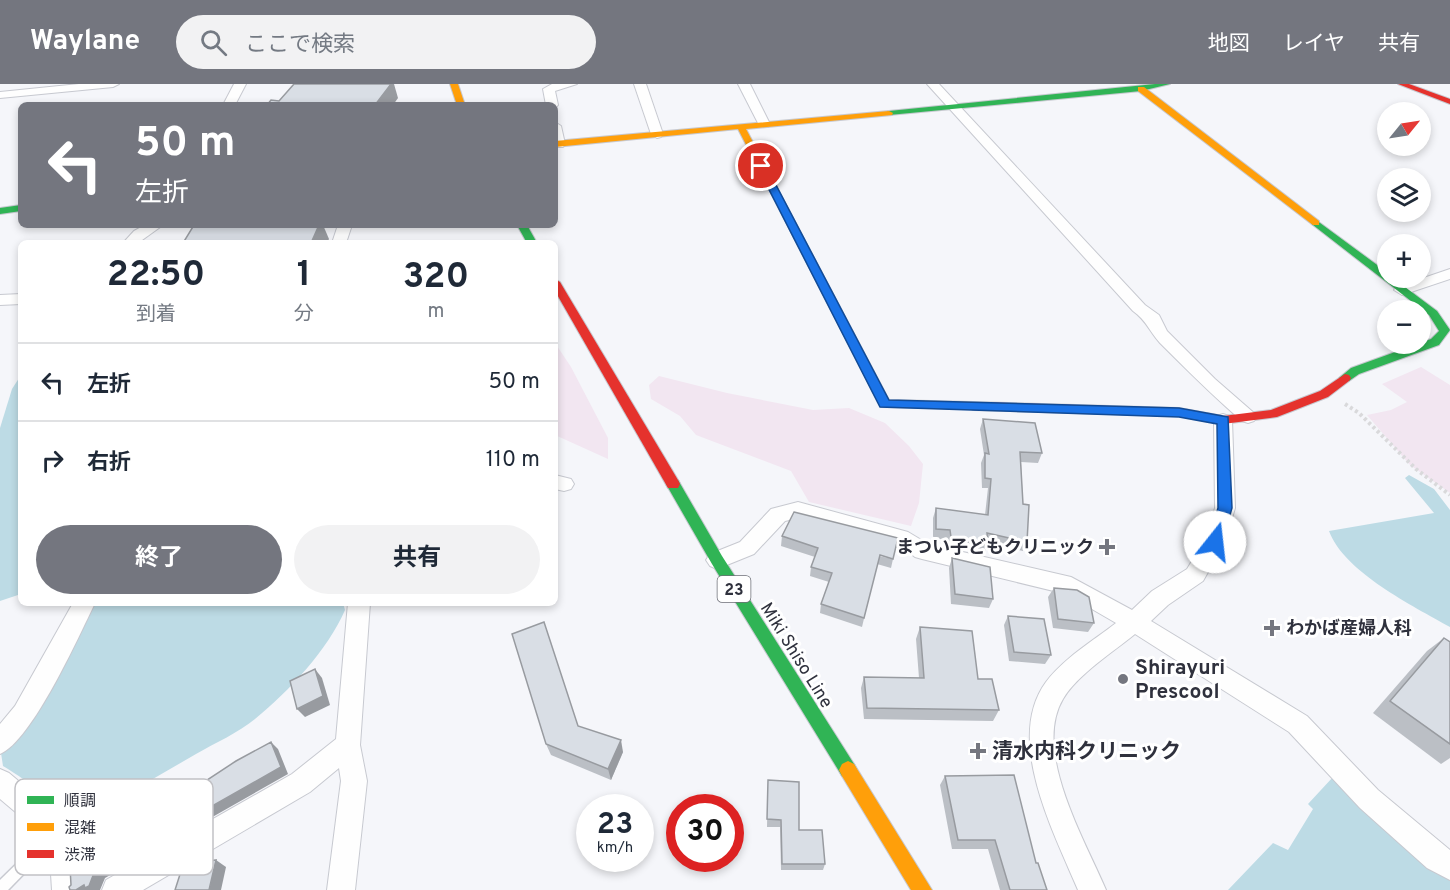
<!DOCTYPE html>
<html lang="ja">
<head>
<meta charset="utf-8">
<style>
	:root { --surface:#fff; --page:#f2f2f3; --text:#1f2937; --muted:#747a83; --line:#e0e1e3; --accent:#74767f }
	body { margin:0; font-family:Overpass,"Noto Sans JP",sans-serif; background:var(--page); color:var(--text); height:100vh; display:flex; flex-direction:column; font-size:22px; white-space:nowrap }
	* { box-sizing:border-box; margin:0 }
	p { font-size:20px; color:var(--muted) }
	.icon { flex:none; width:33px; height:33px; fill:none; stroke:currentColor; stroke-width:2; stroke-linecap:round; stroke-linejoin:round }
	.map { position:relative; flex:1; overflow:hidden }
	.side { position:absolute; left:18px; top:156px; width:540px; height:366px; display:flex; flex-direction:column; background:var(--surface); border-radius:9px; box-shadow:0 3px 9px #0003 }
	.side>* { flex:none }
	.top-card { position:absolute; left:18px; top:18px; width:540px; height:126px; border-radius:9px; box-shadow:0 3px 9px #0003; background:#74767f; color:#fff; overflow:hidden }
	.needle { width:39px; rotate:60deg }
	.buttons { position:absolute; left:1377px; top:18px; display:grid; gap:12px }
	.buttons a { display:grid; place-items:center; width:54px; height:54px; border-radius:50%; background:var(--surface); box-shadow:0 3px 9px #0003; font-size:30px }
	.speed { position:absolute; left:576px; top:710px; display:flex; gap:12px; font-size:30px; font-weight:700; text-align:center }
	.speed>* { display:grid; place-content:center; width:78px; height:78px; border-radius:50%; background:var(--surface); box-shadow:0 3px 9px #0003; line-height:1 }
	.speed small { font-size:15px; font-weight:400 }
	.speed .limit { border:9px solid #d22; background:#fff; color:#111 }
	.pin { position:absolute; display:grid; place-items:center; width:51px; height:51px; color:#fff; margin:-26px; border:3px solid #fff; border-radius:50%; box-shadow:0 2px 6px #0007 }
	.me { position:absolute; width:66px; margin:-33px; rotate:16deg; stroke-linejoin:round; filter:drop-shadow(0 0 4px #0008) }
	.turn { display:flex; align-items:center; gap:21px; height:126px; padding:0 18px; font-size:27px }
	.turn .icon { width:78px; height:78px; stroke-width:2.5 }
	.turn b { display:block; font-size:42px; line-height:51px }
	.eta { display:flex; justify-content:space-evenly; align-items:center; height:102px; text-align:center }
	.eta b { font-size:36px; font-weight:700; line-height:42px }
	.primary-button { display:flex; gap:12px; margin-top:auto; padding:12px 18px }
	.primary-button a { flex:1; height:69px; border-radius:36px; background:var(--accent); color:#fff; font-size:24px; font-weight:700; line-height:69px; text-align:center }
	.primary-button a+a { background:var(--page); color:var(--text) }
	ul { padding:0; list-style:none }
	li { display:flex; align-items:center; gap:18px; height:78px; padding:0 18px; border-top:2px solid var(--line) }
	li div { flex:1 }
	li b { display:block; font-size:22px }
	li em { font-style:normal }
	header { display:flex; align-items:center; gap:36px; box-sizing:border-box; height:84px; padding:0 30px; background:var(--accent); color:#fff }
	header strong { font-size:28px }
	nav { display:flex; gap:33px; margin-inline-start:auto; font-size:21px }
	.search { width:420px; height:54px; background:var(--page); display:flex; align-items:center; gap:15px; box-sizing:border-box; padding:0 21px; border-radius:33px; color:var(--muted); font-size:22px }
	.map>svg:first-child { display:block }
</style>
</head>
<body>
<header>
<strong>Waylane</strong>
<div class="search"><svg class="icon" aria-label="search" viewBox="0 0 24 24"><circle cx="10" cy="10" r="6"/><path d="M15 15l6 6"/></svg>ここで検索</div>
<nav><a>地図</a><a>レイヤ</a><a>共有</a></nav>
</header>
<div class="map">
<svg width="1450" height="806" viewBox="0 0 1450 806">
	<rect width="100%" height="100%" fill="#f5f6fa"/>
	<g fill="#f2e6f1">
		<polygon points="555,259 571,283 608,354 608,375 555,351"/>
		<polygon points="1421,283 1450,301 1450,409 1410,381 1367,331 1391,326 1407,318 1382,300"/>
		<polygon points="659,292 727,309 813,326 849,324 885,339 909,362 923,380 919,419 911,442 809,418 791,387 696,351 680,332 651,315 649,301"/>
	</g>
	<g fill="#bddbe5">
		<polygon points="21,291 21,510 0,517 0,344 12,305"/>
		<path d="M 1409,391 L 1434,405 L 1450,426 L 1450,543 C 1413,522 1344,488 1329,447 L 1434,429 L 1405,394 Z"/>
		<path d="M 91,519 L 343,519 L 345,526 C 327,567 290,606 255,635 C 238,649 215,659 196,670 C 153,695 111,719 70,747 C 56,716 32,700 3,682 L 1,669 Z"/>
		<polygon points="1333,693 1417,773 1450,797 1450,806 1228,806 1273,759 1288,766 1313,725 1308,720"/>
	</g>
	<g fill="none" stroke-linecap="round" stroke-linejoin="round">
		<g stroke="#c7c9d0" stroke-width="3">
			<polygon id="lane" points="47,752 51,754 53,758 51,762 8,806 0,806 0,796 43,754"/>
		</g>
		<g stroke="#c7c9d0" stroke-width="2">
			<g id="street">
				<polygon points="79,0 119,0 113,3 0,14 0,8"/>
				<polygon points="234,0 246,0 235,21 223,21"/>
				<polygon points="552,0 577,0 555,7 558,21 555,24 555,21 546,21 543,5"/>
				<polygon points="634,0 646,0 663,50 661,53 657,54 651,50"/>
				<polygon points="738,0 750,0 770,40 768,43 760,43"/>
				<path d="M 927,0 L 939,0 L 1145,221 L 1159,231 L 1167,247 L 1215,295 L 1254,329 L 1257,333 L 1254,337 L 1248,339 L 1242,337 C 1213,312 1187,286 1160,259 C 1149,247 1147,237 1133,227 Z"/>
				<polygon points="555,38 561,42 565,60 563,63 555,63"/>
				<polygon points="145,141 163,141 138,159 123,159 134,147"/>
				<polygon points="338,141 352,141 346,159 332,159"/>
				<polygon points="1450,185 1450,195 1402,211 1394,206 1397,203"/>
				<polygon points="21,210 21,220 0,221 0,211"/>
				<path d="M 1223,330 L 1229,332 L 1232,336 L 1235,424 L 1225,458 L 1203,497 L 1168,521 L 1151,537 L 1307,632 L 1378,706 L 1450,766 L 1450,796 L 1427,784 L 1360,724 L 1289,648 L 1135,550 C 1113,568 1077,591 1063,615 C 1032,667 1085,756 1106,806 L 1078,806 C 1054,749 1004,655 1046,598 C 1064,574 1093,557 1116,539 L 1066,510 L 922,475 L 915,473 L 901,462 L 798,434 L 785,437 L 754,470 L 717,485 L 710,482 L 706,476 L 710,470 L 740,458 L 771,425 L 798,418 L 908,448 L 928,460 L 1071,493 L 1132,526 L 1152,507 L 1187,485 L 1205,456 L 1215,424 L 1214,336 L 1217,332 Z"/>
				<polygon points="555,391 571,395 574,400 571,405 564,407 555,405"/>
				<path d="M 73,519 L 95,519 C 79,552 32,657 0,670 L 0,640 L 15,622 Z"/>
				<polygon points="348,519 370,519 360,661 367,697 355,806 327,806 341,697 339,684 310,708 143,806 102,806 106,796 292,690 336,655"/>
				<polygon points="0,685 9,689 52,725 61,752 79,789 80,806 52,806 51,790 36,756 32,742 0,715"/>
			</g>
		</g>
		<g stroke="#c7c9d0" stroke-width="2">
			<g id="fast">
				<polygon points="1155,0 1170,0 1141,7 889,31 885,29 889,27"/>
				<polygon points="21,121 21,127 0,130 0,124"/>
				<polygon points="1316,136 1388,189 1388,194 1393,194 1437,227 1450,246 1439,261 1359,290 1349,297 1341,297 1339,294 1351,284 1431,255 1439,247 1429,231 1313,141 1311,139"/>
				<polygon points="517,141 527,141 537,159 527,159"/>
				<polygon points="673,395 678,396 722,472 854,680 857,686 854,692 848,695 842,692 712,480 666,400"/>
			</g>
		</g>
		<g stroke="#c7c9d0" stroke-width="2">
			<g id="slow">
				<polygon points="450,0 458,0 465,21 457,21"/>
				<polygon points="1138,3 1144,3 1319,137 1319,141 1313,141 1138,7"/>
				<polygon points="889,27 893,29 892,31 746,45 889,316 973,318 979,322 977,325 881,323 738,45 555,63 555,57"/>
				<polygon points="848,677 854,680 932,806 911,806 842,692 839,686 842,680"/>
			</g>
		</g>
		<g stroke="#c7c9d0" stroke-width="2">
			<g id="jam">
				<polygon points="1398,0 1409,0 1450,15 1450,20"/>
				<polygon points="555,195 560,198 678,396 680,400 678,404 668,404 555,207"/>
				<polygon points="1345,290 1349,291 1351,294 1349,297 1328,313 1277,333 1223,340 1179,332 973,326 967,322 973,318 1179,324 1223,332 1271,326 1320,307"/>
			</g>
		</g>
		<polyline stroke="#d9d9db" stroke-width="4" stroke-dasharray="3 3" stroke-linecap="butt" points="1345,320 1359,329 1416,385 1450,411"/>
		<use href="#lane" fill="#fefefe" fill-rule="evenodd"/>
		<use href="#street" fill="#fefefe" fill-rule="evenodd"/>
		<use href="#fast" fill="#30b455" fill-rule="evenodd"/>
		<use href="#slow" fill="#ff9f0a" fill-rule="evenodd"/>
		<use href="#jam" fill="#e5322d" fill-rule="evenodd"/>
	</g>
	<g fill="#bbbfc5">
		<polygon points="983,335 1042,369 1038,379 1021,378 1023,420 1027,458 1023,467 988,460 984,471 948,462 947,456 933,454 933,434 936,424 985,431 988,404 982,404 981,379 984,371 980,345"/>
		<polygon points="782,452 893,475 891,484 877,480 862,543 820,529 821,520 829,498 810,492 811,483 815,473 781,462"/>
		<polygon points="952,474 993,515 989,524 951,520 949,484"/>
		<polygon points="1054,504 1094,539 1088,548 1053,544 1048,513"/>
		<polygon points="1008,532 1051,571 1045,580 1009,577 1004,541"/>
		<polygon points="920,543 978,595 999,626 993,637 864,635 861,604 864,593 919,594 916,555"/>
		<polygon points="1444,554 1450,558 1450,674 1441,680 1373,629 1427,567"/>
		<polygon points="578,642 623,668 611,696 551,671 546,660"/>
		<polygon points="945,692 1036,779 1047,806 1000,806 988,765 952,765 940,701"/>
		<polygon points="768,696 799,746 825,780 823,786 781,786 780,743 767,743"/>
	</g>
	<g fill="#989ba0">
		<polygon points="391,0 394,0 398,14 393,21 375,21"/>
		<polygon points="319,141 323,141 329,155 327,159 311,159"/>
		<polygon points="315,585 322,594 330,621 305,633 297,625"/>
		<polygon points="621,656 623,668 611,696 608,685"/>
		<polygon points="271,658 278,665 288,690 105,794 100,806 76,806 94,789"/>
		<polygon points="216,776 226,783 221,806 209,806"/>
	</g>
	<g fill="#d9dee5" stroke="#989ba0" stroke-width="1.5">
		<polygon points="294,0 391,0 375,21 267,21 271,16 279,17"/>
		<polygon points="194,141 319,141 311,159 183,159"/>
		<polygon points="983,335 1035,339 1042,369 1020,368 1023,420 1029,421 1027,458 987,449 988,461 951,453 950,446 936,445 936,424 988,431 991,395 985,394 985,369 989,370"/>
		<polygon points="794,428 898,454 893,475 880,471 864,534 821,520 832,489 811,483 818,464 782,452"/>
		<polygon points="952,474 990,483 993,515 955,510"/>
		<polygon points="1054,504 1077,506 1089,513 1094,539 1058,535"/>
		<polygon points="1008,532 1044,535 1051,571 1014,568"/>
		<polygon points="544,538 578,642 621,656 608,685 546,660 512,550"/>
		<polygon points="920,543 972,547 978,595 992,595 999,626 867,624 864,593 924,594"/>
		<polygon points="1444,554 1450,558 1450,660 1390,617"/>
		<polygon points="315,585 323,612 297,625 290,597"/>
		<polygon points="271,658 281,683 94,789 89,802 85,804 84,801 76,806 70,806 69,803 71,801 70,783 79,777 78,771 99,757 101,760 157,729 236,677"/>
		<polygon points="1014,691 1036,779 1038,779 1047,806 1010,806 995,756 958,756 945,692"/>
		<polygon points="768,696 799,698 799,746 822,746 825,780 782,780 781,736 767,735"/>
		<polygon points="216,776 209,806 175,806 183,781"/>
	</g>
	<polygon fill="#1a73e8" stroke="#114b97" stroke-width="1.5" points="758,80 766,82 889,316 1179,324 1228,333 1232,424 1221,462 1210,462 1208,458 1218,424 1217,340 1179,333 880,323 757,82"/>
	<g fill="#74767f" stroke="#fff" stroke-width="2">
		<path d="M1104 454h6v6h6v6h-6v6h-6v-6h-6v-6h6z"/>
		<path d="M1269 535h6v6h6v6h-6v6h-6v-6h-6v-6h6z"/>
		<circle cx="1123" cy="595" r="6"/>
		<path d="M975 658h6v6h6v6h-6v6h-6v-6h-6v-6h6z"/>
	</g>
	<g text-anchor="middle" stroke-width="6" stroke-linejoin="round" paint-order="stroke">
		<rect fill="#fff" stroke="#6d6f77" stroke-width="1.5" x="717.5" y="492" width="33" height="26" rx="4.5"/>
		<g font-size="16" font-weight="bold" fill="#2f313d">
			<text x="734" y="511">23</text>
		</g>
		<g font-size="18" font-weight="bold" fill="#2f313d" stroke="#fff" text-anchor="end">
			<text x="1094" y="469">まつい子どもクリニック</text>
			<text x="1286" y="550" text-anchor="start">わかば産婦人科</text>
		</g>
		<g font-size="18" fill="#2f313d" stroke="#fff">
			<text transform="translate(797 571) rotate(58)" y="6">Miki Shiso Line</text>
		</g>
		<g font-size="21" font-weight="bold" fill="#2f313d" stroke="#fff" text-anchor="start">
			<text x="1135" y="590">Shirayuri<tspan x="1135" dy="24">Prescool</tspan></text>
			<text x="992" y="674">清水内科クリニック</text>
		</g>
	</g>
	<rect x="15" y="695" width="198" height="96" rx="9" fill="#fff" stroke="#c1c1c5" stroke-width="1.5"/>
	<rect x="27" y="712" width="27" height="8" fill="#30b455"/>
	<rect x="27" y="739" width="27" height="8" fill="#ff9f0a"/>
	<rect x="27" y="766" width="27" height="8" fill="#e5322d"/>
	<g font-size="16" fill="#2f313d">
		<text x="64" y="722">順調</text>
		<text x="64" y="749">混雑</text>
		<text x="64" y="776">渋滞</text>
	</g>
</svg>
<div class="buttons">
<a><svg class="needle" viewBox="-14 -14 28 28"><path d="M0-13l5 13h-10z" fill="#e53935"/><path d="M0 13l5-13h-10z" fill="#747a83"/></svg></a>
<a><svg class="icon" aria-label="layers" viewBox="0 0 24 24"><path d="M12 4l9 5-9 5-9-5zM3 14l9 5 9-5"/></svg></a>
<a>+</a>
<a>−</a>
</div>
<div class="speed"><div>23<small>km/h</small></div><div class="limit">30</div></div>
<div class="pin" style="left:761px;top:82px;background:#d93025"><svg class="icon" aria-label="arrive" viewBox="0 0 24 24"><path d="M6 21V4h12l-3 4 3 4H6"/></svg></div>
<svg class="me" style="left:1215px;top:458px" viewBox="-20 -20 40 40"><circle r="19" fill="#fff"/><path d="M0-13L10 11 0 6-10 11z" fill="#1a73e8"/></svg>
<div class="top-card">
<div class="turn"><svg class="icon" aria-label="left" viewBox="0 0 24 24"><path d="M17 20v-9H6M10 6l-5 5 5 5"/></svg><div><b>50 m</b>左折</div></div>
</div>
<section class="side">
<div class="eta">
<div><b>22:50</b><p>到着</p></div>
<div><b>1</b><p>分</p></div>
<div><b>320</b><p>m</p></div>
</div>
<ul>
<li><svg class="icon" aria-label="left" viewBox="0 0 24 24"><path d="M17 20v-9H6M10 6l-5 5 5 5"/></svg><div><b>左折</b></div><em>50 m</em></li>
<li><svg class="icon" aria-label="right" viewBox="0 0 24 24"><path d="M7 20v-9h11M14 6l5 5-5 5"/></svg><div><b>右折</b></div><em>110 m</em></li>
</ul>
<div class="primary-button"><a>終了</a><a>共有</a></div>
</section>
</div>
</body>
</html>
